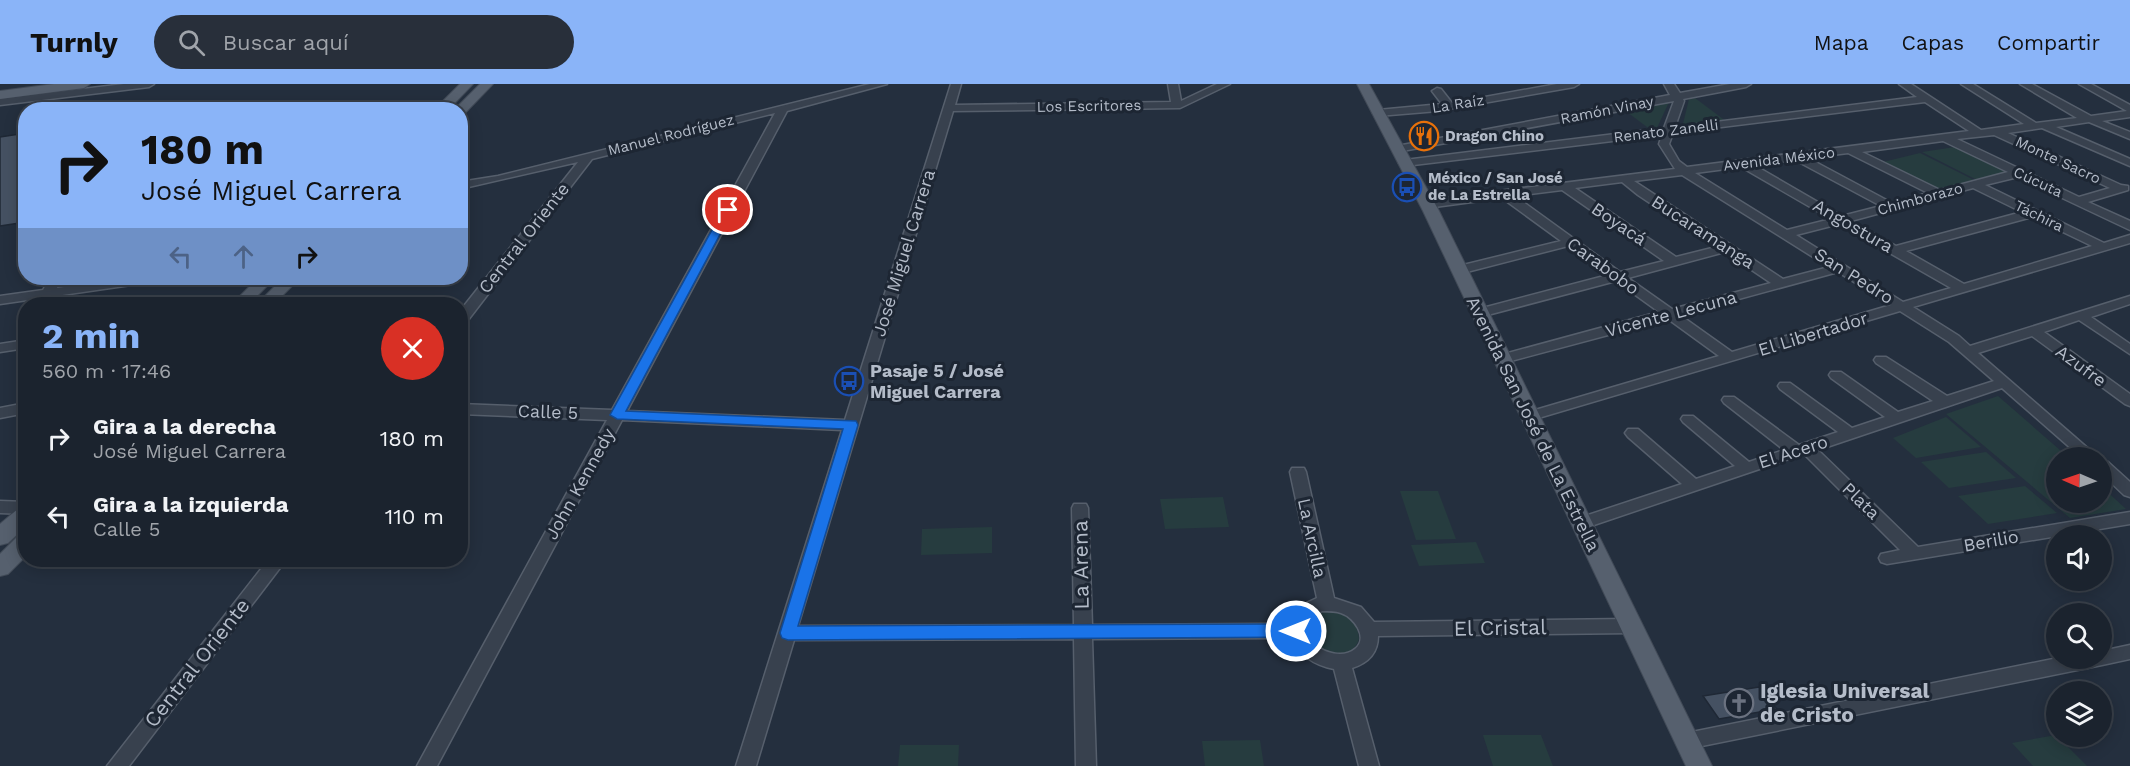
<!DOCTYPE html>
<html lang="es">
<head>
<meta charset="utf-8">
<style>
	:root { --surface:#1b232e; --page:#282f3a; --text:#f1f3f6; --muted:#a0a4aa; --line:#39404a; --accent:#8ab4f8 }
	body { margin:0; font-family:"Work Sans",sans-serif; background:var(--page); color:var(--text); height:100vh; display:flex; flex-direction:column; font-size:22px; white-space:nowrap }
	* { box-sizing:border-box; margin:0 }
	p { font-size:20px; color:var(--muted) }
	.icon { flex:none; width:33px; height:33px; fill:none; stroke:currentColor; stroke-width:2; stroke-linecap:round; stroke-linejoin:round }
	.map { position:relative; flex:1; overflow:hidden }
	.panel { position:absolute; left:18px; top:213px; width:450px; height:270px; display:flex; flex-direction:column; background:var(--surface); border-radius:24px; box-shadow:0 3px 15px #0003,0 0 0 2px var(--line) }
	.panel>* { flex:none }
	.banner { position:absolute; left:18px; top:18px; width:450px; height:183px; border-radius:24px; box-shadow:0 3px 15px #0003,0 0 0 2px var(--line); background:#8ab4f8; color:#111; overflow:hidden }
	.needle { width:39px; rotate:272deg }
	.tools { position:absolute; left:2046px; top:363px; display:grid; gap:12px }
	.tools a { display:grid; place-items:center; width:66px; height:66px; border-radius:50%; background:var(--surface); box-shadow:0 3px 15px #0003,0 0 0 2px var(--line); font-size:30px }
	.pin { position:absolute; display:grid; place-items:center; width:51px; height:51px; color:#fff; margin:-26px; border:3px solid #fff; border-radius:50%; box-shadow:0 2px 6px #0007 }
	.me { position:absolute; width:66px; margin:-33px; rotate:270deg; stroke-linejoin:round; filter:drop-shadow(0 0 4px #0008) }
	.turn { display:flex; align-items:center; gap:21px; height:126px; padding:0 24px; font-size:27px }
	.turn .icon { width:78px; height:78px; stroke-width:2.5 }
	.turn b { display:block; font-size:42px; line-height:51px }
	.lanes { display:flex; align-items:center; height:57px; padding:0 24px; background:#0003; justify-content:center; gap:30px; direction:ltr }
	.lanes .off { opacity:.35 }
	.round { display:grid; place-items:center; flex:none; width:63px; height:63px; border-radius:32px; background:var(--page) }
	.head { display:flex; align-items:center; justify-content:space-between; height:102px; padding:0 24px }
	h1 { font-size:36px; font-weight:700; line-height:45px; color:var(--accent) }
	ul { padding:0; list-style:none }
	li { display:flex; align-items:center; gap:18px; height:78px; padding:0 24px }
	li div { flex:1 }
	li b { display:block; font-size:22px }
	li em { font-style:normal }
	header { display:flex; align-items:center; gap:36px; box-sizing:border-box; height:84px; padding:0 30px; background:var(--accent); color:#111 }
	header strong { font-size:28px }
	nav { display:flex; gap:33px; margin-inline-start:auto; font-size:21px }
	.search { width:420px; height:54px; background:var(--page); display:flex; align-items:center; gap:15px; box-sizing:border-box; padding:0 21px; border-radius:33px; color:var(--muted); font-size:22px }
	.map>svg:first-child { display:block }
</style>
</head>
<body>
<header>
<strong>Turnly</strong>
<div class="search"><svg class="icon" aria-label="search" viewBox="0 0 24 24"><circle cx="10" cy="10" r="6"/><path d="M15 15l6 6"/></svg>Buscar aquí</div>
<nav><a>Mapa</a><a>Capas</a><a>Compartir</a></nav>
</header>
<div class="map">
<svg width="2130" height="682" viewBox="0 0 2130 682">
	<rect width="100%" height="100%" fill="#242f3e"/>
	<g fill="#263c3f">
		<polygon points="1695,14 1727,38 1682,44 1689,15"/>
		<polygon points="1670,16 1656,46 1651,46 1623,25"/>
		<polygon points="1955,63 2010,89 1979,97 1922,68"/>
		<polygon points="1920,69 1974,96 1936,106 1883,78"/>
		<polygon points="1998,312 2068,373 2056,374 2056,418 2102,418 2102,403 2126,425 2070,434 1946,330"/>
		<polygon points="1946,333 1981,363 1916,374 1893,354"/>
		<polygon points="1986,368 2016,394 1949,404 1921,378"/>
		<polygon points="2025,402 2057,429 1988,440 1958,412"/>
		<polygon points="1400,407 1438,407 1456,455 1416,456"/>
		<polygon points="1223,413 1229,443 1165,445 1160,415"/>
		<polygon points="992,443 992,469 921,471 922,445"/>
		<polygon points="1476,458 1485,479 1419,482 1411,461"/>
		<path d="M 1323,527 C 1341,527 1358,535 1359,555 C 1351,579 1327,569 1310,560 L 1305,539 L 1315,529 Z"/>
		<polygon points="1483,651 1541,651 1553,682 1493,682"/>
		<polygon points="2056,651 2087,682 2033,682 2012,659"/>
		<polygon points="1260,656 1264,682 1205,682 1202,657"/>
		<polygon points="900,661 959,661 958,682 898,682"/>
	</g>
	<g fill="#455162" stroke="#1f2835" stroke-width="1.5">
		<polygon points="26,49 26,138 0,142 0,53"/>
		<polygon points="1759,603 1777,625 1719,635 1703,612"/>
	</g>
	<g fill="none" stroke-linecap="round" stroke-linejoin="round">
		<g stroke="#565f6c" stroke-width="3">
			<g id="minor">
				<polygon points="124,0 154,0 149,3 0,21 0,15"/>
				<path d="M 870,0 L 887,0 L 787,27 L 627,327 L 845,336 L 951,0 L 961,0 L 955,21 L 1171,18 L 1168,0 L 1178,0 L 1181,17 L 1217,0 L 1230,0 L 1180,24 L 953,27 L 798,542 L 1074,541 L 1072,424 L 1074,420 L 1086,420 L 1088,424 L 1092,541 L 1289,540 L 1298,523 L 1317,514 L 1290,388 L 1292,384 L 1304,384 L 1306,388 L 1334,514 L 1361,523 L 1374,538 L 1632,535 L 1638,537 L 1641,542 L 1638,547 L 1632,549 L 1378,552 C 1378,569 1368,579 1352,584 L 1379,682 L 1359,682 L 1334,585 C 1314,581 1300,572 1291,554 L 1092,555 L 1096,682 L 1076,682 L 1074,555 L 794,556 L 756,682 L 736,682 L 842,346 L 622,336 L 437,682 L 417,682 L 607,336 L 460,330 L 460,320 L 612,326 L 775,29 L 592,75 L 465,240 L 460,241 L 460,227 L 578,78 L 460,105 L 460,98 L 498,92 ZM 1322,527 C 1329,527 1335,527 1341,529 C 1354,533 1369,554 1355,565 C 1334,583 1281,549 1322,527 Z"/>
				<polygon points="1557,0 1579,0 1574,3 1438,27 1378,32 1373,29 1378,26 1442,20 1432,7 1437,4 1441,5 1452,19"/>
				<path d="M 1664,0 L 1674,0 L 1680,9 L 1730,0 L 1751,0 L 1746,3 L 1683,15 L 1684,17 L 1675,43 L 1917,13 L 1899,0 L 1911,0 L 1981,46 L 2024,40 L 1961,0 L 1973,0 L 2036,39 L 2077,34 L 2020,0 L 2032,0 L 2091,32 L 2127,27 L 2079,0 L 2091,0 L 2130,21 L 2130,33 L 2102,37 L 2130,48 L 2130,55 L 2089,38 L 2056,43 L 2130,75 L 2130,82 L 2042,44 L 2008,49 L 2121,101 L 2128,102 L 2128,106 L 2088,118 L 2130,137 L 2130,146 L 2018,93 L 1985,101 L 2104,159 L 2130,151 L 2130,159 L 1913,223 L 1959,252 L 1970,262 L 2130,212 L 2130,220 L 2091,233 L 2130,260 L 2130,270 L 2079,236 L 2044,248 L 2130,310 L 2130,322 L 2125,320 L 2032,252 L 1978,269 L 2099,374 L 2082,374 L 2002,304 L 1818,366 L 1918,463 L 2130,428 L 2130,440 L 1887,480 L 1881,478 L 1879,474 L 1881,470 L 1900,466 L 1804,370 L 1588,443 L 1576,443 L 1574,439 L 1576,435 L 1682,400 L 1628,353 L 1625,349 L 1628,345 L 1638,345 L 1696,395 L 1735,382 L 1683,338 L 1681,335 L 1683,332 L 1693,332 L 1749,378 L 1784,366 L 1724,319 L 1722,316 L 1724,313 L 1734,313 L 1799,361 L 1838,348 L 1780,305 L 1778,302 L 1780,299 L 1790,299 L 1852,344 L 1885,333 L 1831,294 L 1829,291 L 1831,288 L 1841,288 L 1898,328 L 1933,317 L 1876,279 L 1874,276 L 1876,273 L 1886,273 L 1947,312 L 1994,297 L 1949,258 L 1900,227 L 1535,335 L 1525,335 L 1523,332 L 1525,329 L 1719,272 L 1668,235 L 1507,278 L 1497,278 L 1495,275 L 1497,272 L 1659,228 L 1616,197 L 1480,233 L 1475,232 L 1473,229 L 1475,226 L 1608,191 L 1568,162 L 1459,190 L 1455,189 L 1453,186 L 1455,183 L 1561,157 L 1502,114 L 1427,124 L 1421,120 L 1427,116 L 1675,85 L 1659,60 L 1662,51 L 1405,82 L 1399,79 L 1405,76 L 1664,44 L 1674,17 L 1397,68 L 1392,65 L 1397,62 L 1670,11 ZM 1925,18 L 1969,47 L 1687,83 L 1679,77 L 1669,60 L 1673,49 ZM 1994,51 L 2110,104 L 2079,113 L 1957,55 ZM 1943,57 L 2008,88 L 1940,106 L 1862,68 ZM 1848,69 L 1928,109 L 1892,119 L 1808,74 ZM 1795,76 L 1881,122 L 1842,132 L 1754,81 ZM 1741,83 L 1831,135 L 1787,146 L 1695,89 ZM 1682,91 L 1829,183 L 1783,195 L 1634,97 ZM 1622,98 L 1638,111 L 1716,163 L 1676,173 L 1575,104 ZM 1973,104 L 2022,128 L 1896,162 L 1851,137 ZM 1562,106 L 1664,177 L 1620,188 L 1515,112 ZM 2032,133 L 2092,162 L 1964,200 L 1906,167 ZM 1839,140 L 1951,204 L 1903,218 L 1796,151 ZM 1725,168 L 1771,199 L 1672,225 L 1628,194 ZM 1838,188 L 1891,221 L 1732,268 L 1680,231 Z"/>
				<polygon points="50,194 62,194 57,204 129,194 158,194 152,198 0,220 0,212 43,206"/>
				<polygon points="26,256 26,264 0,268 0,260"/>
				<polygon points="26,319 26,329 0,334 0,324"/>
				<polygon points="2102,377 2108,378 2130,398 2130,413 2124,411 2102,390"/>
				<polygon points="0,417 26,418 26,430 0,429"/>
				<polygon points="268,476 286,476 129,682 107,682"/>
				<polygon points="2130,561 2130,575 2102,581 1687,665 1680,663 1677,657 1680,651 1687,649 2058,574 2102,574 2102,567"/>
			</g>
		</g>
		<g stroke="#414a57" stroke-width="2">
			<g id="major">
				<polygon points="54,0 90,0 84,4 0,15 0,7"/>
				<polygon points="460,0 473,0 448,26 434,26"/>
				<polygon points="480,0 493,0 465,29 460,30 460,26 454,26"/>
				<polygon points="1357,0 1369,0 1439,127 1712,682 1686,682 1423,127"/>
				<polygon points="258,194 275,194 249,220 232,220"/>
				<polygon points="283,194 300,194 274,220 257,220"/>
				<polygon points="26,422 26,442 8,459 0,461 0,440 19,424"/>
				<polygon points="26,450 26,472 8,490 0,492 0,470 18,452"/>
			</g>
		</g>
		<use href="#minor" fill="#38414e" fill-rule="evenodd"/>
		<use href="#major" fill="#56606e" fill-rule="evenodd"/>
	</g>
	<polygon fill="#1a73e8" stroke="#114b97" stroke-width="1.5" points="728,123 733,126 626,327 856,337 858,341 798,542 1296,540 1302,542 1304,547 1302,551 1296,553 788,556 782,554 780,549 843,345 617,335 610,331 723,126"/>
	<defs>
		<g id="restaurant-ring" transform="scale(1.5)"><circle r="9.5" fill="#1d2633" stroke="#e8710a" stroke-width="1.5"/><path d="M-5-6h1v4h1v-4h1v4h1v-4h1v5L-1.5 .5V6h-2V.5L-5-1ZM5-6V6H3V1.5H1.5Q1.5-4 5-6Z" fill="#e8710a"/></g>
		<g id="bus-ring" transform="scale(1.5)"><circle r="9.5" fill="#1d2633" stroke="#1a4fb4" stroke-width="1.5"/><path d="M-5-6H5V4H4V6H2V4H-2V6H-4V4H-5ZM-3.5-4V0h7V-4ZM-3.5 1.2v1.5H-2V1.2ZM2 1.2v1.5H3.5V1.2Z" fill="#1a4fb4"/></g>
		<g id="church-ring" transform="scale(1.5)"><circle r="9.5" fill="#1d2633" stroke="#6b7280" stroke-width="1.5"/><path d="M-1.2-6h2.4v3.5h3.3v2.4h-3.3V6h-2.4V-.1h-3.3v-2.4h3.3Z" fill="#6b7280"/></g>
	</defs>
	<g fill-rule="evenodd">
		<use href="#restaurant-ring" x="1424" y="52"/>
		<use href="#bus-ring" x="1407" y="103"/>
		<use href="#bus-ring" x="849" y="297"/>
		<use href="#church-ring" x="1739" y="619"/>
	</g>
	<g text-anchor="middle" stroke-width="6" stroke-linejoin="round" paint-order="stroke">
		<g font-size="15" fill="#b4bcc9" stroke="#1d2633">
			<text transform="translate(1458 20) rotate(-9)" y="5">La Raíz</text>
			<text transform="translate(1089 22) rotate(-1)" y="5">Los Escritores</text>
			<text transform="translate(1607 26) rotate(-11)" y="5">Ramón Vinay</text>
			<text transform="translate(1666 47) rotate(-7)" y="5">Renato Zanelli</text>
			<text transform="translate(671 51) rotate(-14)" y="5">Manuel Rodríguez</text>
			<text transform="translate(1779 75) rotate(-7)" y="5">Avenida México</text>
			<text transform="translate(2058 76) rotate(25)" y="5">Monte Sacro</text>
			<text transform="translate(2038 98) rotate(25)" y="5">Cúcuta</text>
			<text transform="translate(1920 115) rotate(-15)" y="5">Chimborazo</text>
			<text transform="translate(2039 132) rotate(26)" y="5">Táchira</text>
		</g>
		<g font-size="15" font-weight="bold" fill="#b4bcc9" stroke="#1d2633" text-anchor="start">
			<text x="1445" y="57">Dragon Chino</text>
			<text x="1428" y="99">México / San José<tspan x="1428" dy="17">de La Estrella</tspan></text>
		</g>
		<g font-size="18" fill="#b4bcc9" stroke="#1d2633">
			<text transform="translate(1619 140) rotate(34)" y="6">Boyacá</text>
			<text transform="translate(1853 142) rotate(30)" y="6">Angostura</text>
			<text transform="translate(1703 148) rotate(33)" y="6">Bucaramanga</text>
			<text transform="translate(524 154) rotate(-52)" y="6">Central Oriente</text>
			<text transform="translate(904 169) rotate(-73)" y="6">José Miguel Carrera</text>
			<text transform="translate(1603 182) rotate(36)" y="6">Carabobo</text>
			<text transform="translate(1854 192) rotate(32)" y="6">San Pedro</text>
			<text transform="translate(1671 230) rotate(-15)" y="6">Vicente Lecuna</text>
			<text transform="translate(1813 250) rotate(-17)" y="6">El Libertador</text>
			<text transform="translate(2081 282) rotate(36)" y="6">Azufre</text>
			<text transform="translate(548 328) rotate(2)" y="6">Calle 5</text>
			<text transform="translate(1533 340) rotate(64)" y="6">Avenida San José de La Estrella</text>
			<text transform="translate(1793 368) rotate(-18)" y="6">El Acero</text>
			<text transform="translate(580 400) rotate(-61)" y="6">John Kennedy</text>
			<text transform="translate(1861 417) rotate(44)" y="6">Plata</text>
			<text transform="translate(1312 454) rotate(78)" y="6">La Arcilla</text>
			<text transform="translate(1991 457) rotate(-10)" y="6">Berilio</text>
		</g>
		<g font-size="18" font-weight="bold" fill="#b4bcc9" stroke="#1d2633" text-anchor="start">
			<text x="870" y="293">Pasaje 5 / José<tspan x="870" dy="21">Miguel Carrera</tspan></text>
		</g>
		<g font-size="21" fill="#b4bcc9" stroke="#1d2633">
			<text transform="translate(1081 481) rotate(-91)" y="7">La Arena</text>
			<text transform="translate(1500 544) rotate(-1)" y="7">El Cristal</text>
			<text transform="translate(197 579) rotate(-52)" y="7">Central Oriente</text>
		</g>
		<g font-size="21" font-weight="bold" fill="#b4bcc9" stroke="#1d2633" text-anchor="start">
			<text x="1760" y="614">Iglesia Universal<tspan x="1760" dy="24">de Cristo</tspan></text>
		</g>
	</g>
</svg>
<div class="tools">
<a><svg class="needle" viewBox="-14 -14 28 28"><path d="M0-13l5 13h-10z" fill="#e53935"/><path d="M0 13l5-13h-10z" fill="#a0a4aa"/></svg></a>
<a><svg class="icon" aria-label="sound" viewBox="0 0 24 24"><path d="M4 9h4l5-4v14l-5-4H4zM17 9q2 3 0 6"/></svg></a>
<a><svg class="icon" aria-label="search" viewBox="0 0 24 24"><circle cx="10" cy="10" r="6"/><path d="M15 15l6 6"/></svg></a>
<a><svg class="icon" aria-label="layers" viewBox="0 0 24 24"><path d="M12 4l9 5-9 5-9-5zM3 14l9 5 9-5"/></svg></a>
</div>
<div class="pin" style="left:728px;top:126px;background:#d93025"><svg class="icon" aria-label="arrive" viewBox="0 0 24 24"><path d="M6 21V4h12l-3 4 3 4H6"/></svg></div>
<svg class="me" style="left:1296px;top:547px" viewBox="-20 -20 40 40"><circle r="17" fill="#1a73e8" stroke="#fff" stroke-width="3"/><path d="M0-11L8 9 0 5-8 9z" fill="#fff"/></svg>
<div class="banner">
<div class="turn"><svg class="icon" aria-label="right" viewBox="0 0 24 24"><path d="M7 20v-9h11M14 6l5 5-5 5"/></svg><div><b>180 m</b>José Miguel Carrera</div></div>
<div class="lanes"><svg class="icon off" aria-label="left" viewBox="0 0 24 24"><path d="M17 20v-9H6M10 6l-5 5 5 5"/></svg><svg class="icon off" aria-label="ahead" viewBox="0 0 24 24"><path d="M12 20V5M6 11l6-6 6 6"/></svg><svg class="icon" aria-label="right" viewBox="0 0 24 24"><path d="M7 20v-9h11M14 6l5 5-5 5"/></svg></div>
</div>
<section class="panel">
<div class="head"><div><h1>2 min</h1><p>560 m · 17:46</p></div><a class="round" style="background:#d93025;color:#fff"><svg class="icon" aria-label="close" viewBox="0 0 24 24"><path d="M6 6l12 12M18 6L6 18"/></svg></a></div>
<ul>
<li><svg class="icon" aria-label="right" viewBox="0 0 24 24"><path d="M7 20v-9h11M14 6l5 5-5 5"/></svg><div><b>Gira a la derecha</b><p>José Miguel Carrera</p></div><em>180 m</em></li>
<li><svg class="icon" aria-label="left" viewBox="0 0 24 24"><path d="M17 20v-9H6M10 6l-5 5 5 5"/></svg><div><b>Gira a la izquierda</b><p>Calle 5</p></div><em>110 m</em></li>
</ul>
</section>
</div>
</body>
</html>
